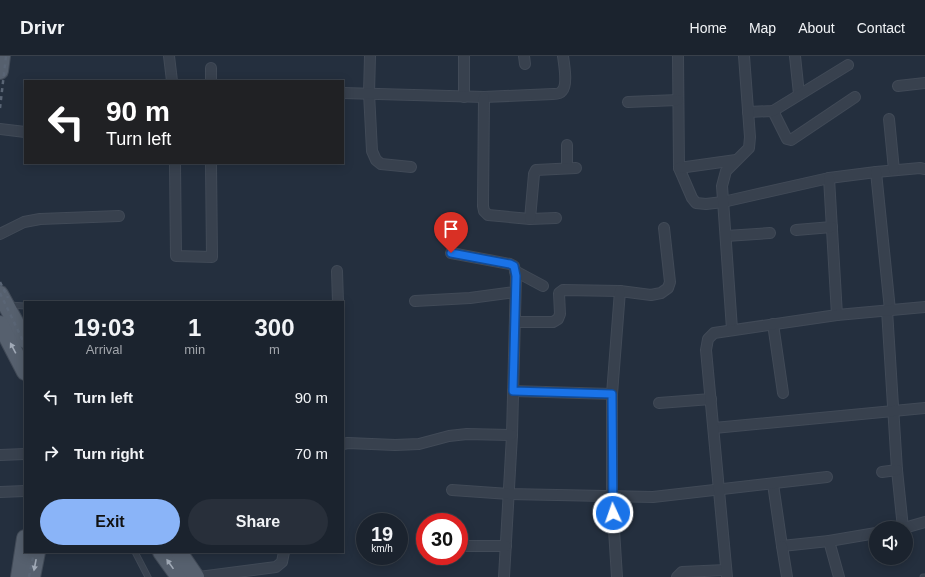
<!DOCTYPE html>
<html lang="en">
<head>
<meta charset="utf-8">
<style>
	:root { --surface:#1b232e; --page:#282f3a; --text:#f1f3f6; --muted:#a0a4aa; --line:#39404a; --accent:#8ab4f8 }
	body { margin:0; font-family:Helvetica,sans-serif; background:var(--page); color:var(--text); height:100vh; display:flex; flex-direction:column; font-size:15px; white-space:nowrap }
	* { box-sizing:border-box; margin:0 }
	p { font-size:13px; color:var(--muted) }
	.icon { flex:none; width:22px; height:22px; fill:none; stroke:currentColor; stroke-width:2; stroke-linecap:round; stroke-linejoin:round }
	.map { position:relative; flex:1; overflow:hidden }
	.side { position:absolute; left:24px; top:245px; width:320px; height:252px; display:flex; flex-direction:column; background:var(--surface); border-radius:0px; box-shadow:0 2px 10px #0003,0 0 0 1px var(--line) }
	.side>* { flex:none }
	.top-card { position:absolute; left:24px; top:24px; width:320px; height:84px; border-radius:0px; box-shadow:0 2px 10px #0003,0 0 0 1px var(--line); background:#202124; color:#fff; overflow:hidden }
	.fabs { position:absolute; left:869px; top:465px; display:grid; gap:8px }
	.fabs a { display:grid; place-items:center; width:44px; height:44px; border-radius:50%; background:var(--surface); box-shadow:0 2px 10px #0003,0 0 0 1px var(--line); font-size:20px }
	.speed { position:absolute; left:356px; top:457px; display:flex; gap:8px; font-size:20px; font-weight:700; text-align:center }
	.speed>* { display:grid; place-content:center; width:52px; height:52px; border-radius:50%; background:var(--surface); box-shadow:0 2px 10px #0003,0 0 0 1px var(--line); line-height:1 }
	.speed small { font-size:10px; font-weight:400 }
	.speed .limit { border:6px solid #d22; background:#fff; color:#111 }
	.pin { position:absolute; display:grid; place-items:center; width:34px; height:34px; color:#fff; margin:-41px -17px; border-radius:50% 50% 50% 0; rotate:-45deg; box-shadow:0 0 4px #0007 }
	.pin .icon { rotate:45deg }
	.me { position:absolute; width:44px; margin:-22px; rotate:357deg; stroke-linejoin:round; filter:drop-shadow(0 0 3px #0008) }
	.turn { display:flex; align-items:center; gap:14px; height:84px; padding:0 16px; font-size:18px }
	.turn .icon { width:52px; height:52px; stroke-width:2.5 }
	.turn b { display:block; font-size:28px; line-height:34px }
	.eta { display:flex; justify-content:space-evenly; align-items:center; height:68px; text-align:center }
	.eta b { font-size:24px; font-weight:700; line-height:28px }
	.primary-button { display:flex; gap:8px; margin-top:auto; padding:8px 16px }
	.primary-button a { flex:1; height:46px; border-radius:24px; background:var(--accent); color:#111; font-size:16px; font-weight:700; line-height:46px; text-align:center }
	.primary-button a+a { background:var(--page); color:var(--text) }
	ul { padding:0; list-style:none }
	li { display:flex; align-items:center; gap:12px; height:56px; padding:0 16px }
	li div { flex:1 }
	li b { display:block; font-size:15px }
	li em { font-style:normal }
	header { display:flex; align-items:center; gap:24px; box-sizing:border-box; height:56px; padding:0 20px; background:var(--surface); border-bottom:1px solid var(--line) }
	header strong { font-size:19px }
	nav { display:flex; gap:22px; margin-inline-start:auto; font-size:14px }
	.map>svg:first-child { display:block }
</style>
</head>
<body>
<header>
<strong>Drivr</strong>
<nav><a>Home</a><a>Map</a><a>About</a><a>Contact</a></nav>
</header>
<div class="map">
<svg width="925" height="521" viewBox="0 0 925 521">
	<rect width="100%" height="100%" fill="#242f3e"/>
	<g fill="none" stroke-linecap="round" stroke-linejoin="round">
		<g stroke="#414a57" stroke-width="7">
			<g id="service">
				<polyline points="9,249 25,250"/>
				<polyline points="135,496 148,521"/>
				<polyline points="923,521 925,521"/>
			</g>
		</g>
		<g stroke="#414a57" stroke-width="12">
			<g id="minor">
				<polyline points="169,0 172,25"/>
				<polyline points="370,0 369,37 372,95 376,104 381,108 411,111"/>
				<polyline points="464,0 464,41"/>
				<polyline points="524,0 525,8"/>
				<polyline points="678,0 679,112 692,142 696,147 706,148 723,146 829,122 876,116 920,112 925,113"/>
				<polyline points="795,0 799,38"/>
				<polyline points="211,25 211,12"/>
				<polyline points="898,30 925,27"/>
				<path d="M 343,37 L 484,41 L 553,38 C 556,38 560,38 562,35 C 568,29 564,8 563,0"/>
				<polyline points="484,41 483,150 484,155 488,159 530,163 556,162"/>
				<polyline points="628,46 678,44"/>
				<polyline points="773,55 787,83 791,84 855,41"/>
				<polyline points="748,56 773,55 848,9"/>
				<polyline points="889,63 894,114"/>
				<polyline points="0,73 25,76"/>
				<polyline points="175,107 176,200 212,201 211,107"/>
				<polyline points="567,112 567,89"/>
				<polyline points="679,112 736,104"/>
				<polyline points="876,116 890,254"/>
				<polyline points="829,122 837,259"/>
				<polyline points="530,163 534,118 536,114 576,112"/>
				<polyline points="796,174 832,171"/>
				<polyline points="0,178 24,166 40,163 119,160"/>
				<polyline points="726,180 770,177"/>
				<polyline points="451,197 510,208 514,210 516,220 512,379 504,521"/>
				<polyline points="337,215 338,246"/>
				<polyline points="515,215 543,230"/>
				<polyline points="415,245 470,242 515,236"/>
				<polyline points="887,254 897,414 903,472"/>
				<polyline points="515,266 553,266 558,263 560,258 559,237 563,234 620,235 651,239 661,237 668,232 670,226 664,172"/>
				<polyline points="773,268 783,337"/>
				<polyline points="732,273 722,130 726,115 749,92 750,81 744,0"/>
				<polyline points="513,335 612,338"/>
				<polyline points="659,347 711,343"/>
				<polyline points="714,372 925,352"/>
				<polyline points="343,388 348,387 395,389 419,388 449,380 467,378 512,379"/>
				<polyline points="0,399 25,398"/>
				<polyline points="882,416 897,414"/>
				<polyline points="773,428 782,490 829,485"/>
				<polyline points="452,434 509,438 653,441 827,421"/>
				<polyline points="0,436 25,435"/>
				<polyline points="904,472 925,466"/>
				<polyline points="459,490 506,490"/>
				<polyline points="782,490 787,521"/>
				<polyline points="199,521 276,511 282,506 284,496"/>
				<polyline points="617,521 612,442 612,338 620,235"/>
				<polyline points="677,521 682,516 726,514"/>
				<polyline points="727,521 706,294 708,283 714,277 837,259 925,251"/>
				<polyline points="839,521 829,485 876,477"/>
			</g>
		</g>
		<g stroke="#414a57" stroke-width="18">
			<g id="primary">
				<polyline points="0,15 2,0"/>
				<polyline points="0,238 25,284"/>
				<polyline points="0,268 25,316"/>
				<polyline points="161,496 179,521"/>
				<polyline points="179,496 196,521"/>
				<polyline points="19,521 25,482"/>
				<polyline points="32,521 37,496"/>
			</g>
		</g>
		<use href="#service" stroke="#38414e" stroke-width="5"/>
		<use href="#minor" stroke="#38414e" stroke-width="10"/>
		<use href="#primary" stroke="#56606e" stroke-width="16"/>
		<g stroke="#5a6575" stroke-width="2.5" stroke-dasharray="4 4" stroke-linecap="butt">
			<polyline points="0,52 6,0"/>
			<polyline points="0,226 8,242"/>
			<polyline points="0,237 25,289"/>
			<polyline points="29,521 34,496"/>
		</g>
	</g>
	<defs><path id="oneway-solid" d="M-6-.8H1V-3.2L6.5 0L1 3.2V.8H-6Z"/></defs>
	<g fill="#a1aab7">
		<use href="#oneway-solid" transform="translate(13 292) rotate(-118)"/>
		<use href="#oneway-solid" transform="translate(170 508) rotate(-125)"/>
		<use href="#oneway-solid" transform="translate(35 509) rotate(101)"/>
	</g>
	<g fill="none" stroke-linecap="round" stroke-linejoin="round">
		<g stroke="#114b97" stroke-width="10">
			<polyline id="route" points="451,197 510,208 514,210 516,220 513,335 612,338 613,457"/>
		</g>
		<use href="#route" stroke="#1a73e8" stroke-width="7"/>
	</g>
</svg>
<div class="fabs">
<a><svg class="icon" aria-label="sound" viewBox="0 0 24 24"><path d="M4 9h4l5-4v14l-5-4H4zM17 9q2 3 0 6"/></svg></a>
</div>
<div class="speed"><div>19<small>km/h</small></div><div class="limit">30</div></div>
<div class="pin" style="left:451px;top:197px;background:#d93025"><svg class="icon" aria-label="arrive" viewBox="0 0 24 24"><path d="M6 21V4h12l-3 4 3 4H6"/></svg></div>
<svg class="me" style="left:613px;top:457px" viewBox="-20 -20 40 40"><circle r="17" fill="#1a73e8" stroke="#fff" stroke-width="3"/><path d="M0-11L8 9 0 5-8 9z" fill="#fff"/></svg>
<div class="top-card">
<div class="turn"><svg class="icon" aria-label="left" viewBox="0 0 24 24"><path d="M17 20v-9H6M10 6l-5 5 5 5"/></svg><div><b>90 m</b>Turn left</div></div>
</div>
<section class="side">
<div class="eta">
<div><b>19:03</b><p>Arrival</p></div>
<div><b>1</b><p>min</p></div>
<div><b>300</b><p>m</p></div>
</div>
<ul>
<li><svg class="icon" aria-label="left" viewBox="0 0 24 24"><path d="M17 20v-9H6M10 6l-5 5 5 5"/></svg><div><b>Turn left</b></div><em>90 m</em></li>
<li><svg class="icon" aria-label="right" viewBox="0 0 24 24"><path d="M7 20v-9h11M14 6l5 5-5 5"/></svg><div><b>Turn right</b></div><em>70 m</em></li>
</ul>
<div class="primary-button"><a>Exit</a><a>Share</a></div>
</section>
</div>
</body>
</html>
